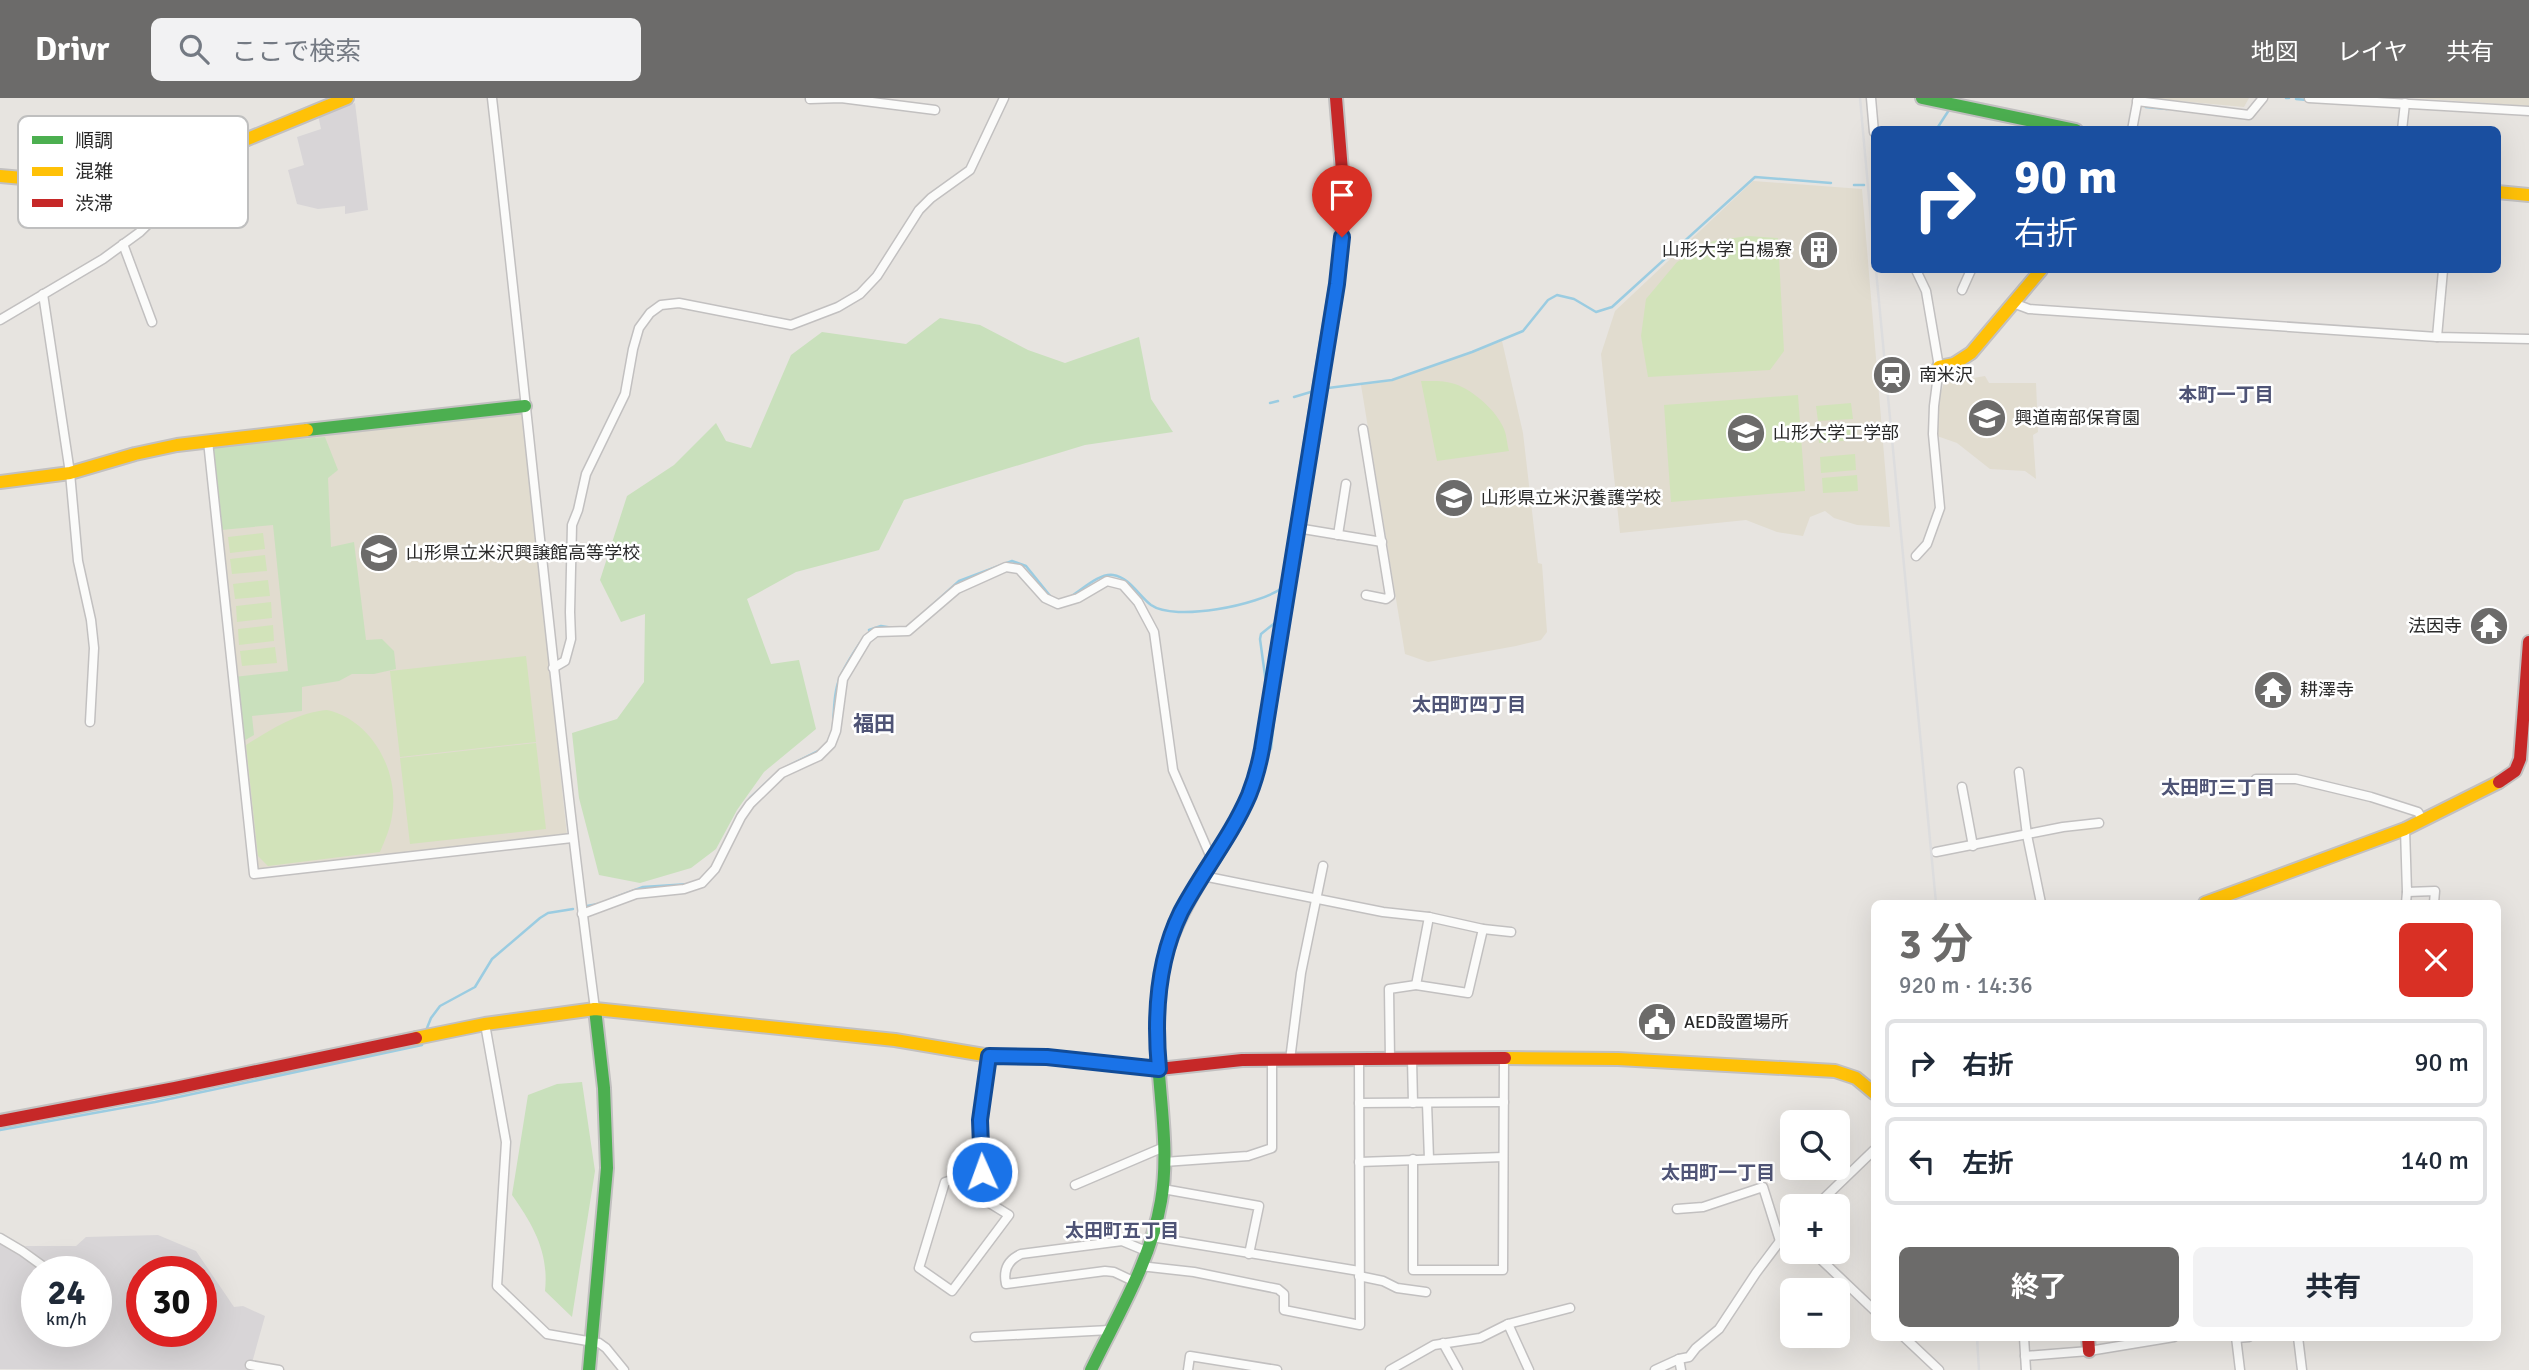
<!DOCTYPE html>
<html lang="ja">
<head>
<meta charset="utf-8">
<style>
	:root { --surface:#fff; --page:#f2f2f3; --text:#1f2937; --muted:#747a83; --line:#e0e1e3; --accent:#6c6b6a }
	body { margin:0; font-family:Signika,"Noto Sans JP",sans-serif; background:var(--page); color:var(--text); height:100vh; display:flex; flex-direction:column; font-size:26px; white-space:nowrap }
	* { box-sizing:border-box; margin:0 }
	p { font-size:23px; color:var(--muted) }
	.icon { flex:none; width:38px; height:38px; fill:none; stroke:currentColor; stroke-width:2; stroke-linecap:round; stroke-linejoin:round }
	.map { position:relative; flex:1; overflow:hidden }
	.drawer { position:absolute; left:1871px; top:802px; width:630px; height:441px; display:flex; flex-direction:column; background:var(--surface); border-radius:10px; box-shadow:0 7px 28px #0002 }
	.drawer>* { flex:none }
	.hud { position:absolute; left:1871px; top:28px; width:630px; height:147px; border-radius:10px; box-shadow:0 7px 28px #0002; background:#1a4fa0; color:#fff; overflow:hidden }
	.tools { position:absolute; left:1780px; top:1012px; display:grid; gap:14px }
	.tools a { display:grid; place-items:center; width:70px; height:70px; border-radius:10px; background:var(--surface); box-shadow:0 7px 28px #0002; font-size:35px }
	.speed { position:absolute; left:21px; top:1158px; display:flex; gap:14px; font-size:35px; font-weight:700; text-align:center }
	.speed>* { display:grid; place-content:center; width:91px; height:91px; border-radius:50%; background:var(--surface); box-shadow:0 7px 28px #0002; line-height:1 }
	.speed small { font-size:18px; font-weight:400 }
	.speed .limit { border:10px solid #d22; background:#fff; color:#111 }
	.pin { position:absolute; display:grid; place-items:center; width:60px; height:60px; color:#fff; margin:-72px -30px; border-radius:50% 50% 50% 0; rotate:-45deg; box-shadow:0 0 7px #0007 }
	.pin .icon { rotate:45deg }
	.me { position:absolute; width:77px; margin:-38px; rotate:358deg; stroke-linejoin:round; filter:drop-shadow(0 0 5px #0008) }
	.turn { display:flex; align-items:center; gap:24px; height:147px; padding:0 28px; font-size:32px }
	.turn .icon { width:91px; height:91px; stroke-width:2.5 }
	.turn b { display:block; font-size:49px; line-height:60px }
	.round { display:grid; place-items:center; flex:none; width:74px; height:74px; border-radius:10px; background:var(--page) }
	.head { display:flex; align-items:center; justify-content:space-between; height:119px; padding:0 28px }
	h1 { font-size:42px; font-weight:700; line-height:52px; color:var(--accent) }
	.button { display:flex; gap:14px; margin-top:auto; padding:14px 28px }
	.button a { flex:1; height:80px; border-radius:10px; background:var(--accent); color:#fff; font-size:28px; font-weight:700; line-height:80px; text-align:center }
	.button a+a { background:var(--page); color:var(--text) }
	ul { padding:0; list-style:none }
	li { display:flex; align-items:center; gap:21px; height:88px; margin:0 14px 10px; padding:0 14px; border:4px solid var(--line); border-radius:10px }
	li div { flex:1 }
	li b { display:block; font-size:26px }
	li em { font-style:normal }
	header { display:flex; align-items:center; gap:42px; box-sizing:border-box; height:98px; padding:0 35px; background:var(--accent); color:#fff }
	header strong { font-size:33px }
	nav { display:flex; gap:38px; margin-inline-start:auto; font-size:24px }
	.search { width:490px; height:63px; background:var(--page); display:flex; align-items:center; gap:18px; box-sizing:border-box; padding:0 24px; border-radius:10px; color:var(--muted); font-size:26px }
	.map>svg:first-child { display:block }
</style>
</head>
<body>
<header>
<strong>Drivr</strong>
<div class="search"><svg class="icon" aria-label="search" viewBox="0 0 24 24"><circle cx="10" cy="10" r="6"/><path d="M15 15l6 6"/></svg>ここで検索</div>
<nav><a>地図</a><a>レイヤ</a><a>共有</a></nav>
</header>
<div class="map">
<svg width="2529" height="1272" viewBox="0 0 2529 1272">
	<rect width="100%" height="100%" fill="#e7e4e0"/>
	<g fill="#d8d5d7" fill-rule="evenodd">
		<polygon points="355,5 368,112 345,116 345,108 318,111 297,106 288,72 304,67 297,39 321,31 318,17"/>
		<path d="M 158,1137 L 196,1153 L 234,1209 L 243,1208 L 265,1218 L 250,1272 L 0,1271 L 0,1144 L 21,1155 L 44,1174 L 37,1174 L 37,1234 L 96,1234 L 96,1174 L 51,1174 L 51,1169 L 25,1148 L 76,1148 L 86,1139 ZM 142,1174 L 201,1174 L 201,1234 L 142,1234 Z"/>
	</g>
	<g fill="#e1dccf">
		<polygon points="2147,0 2249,0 2244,9"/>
		<polygon points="2414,0 2529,0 2529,8"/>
		<polygon points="1753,83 1862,91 1890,429 1857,427 1834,420 1825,413 1810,419 1803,438 1777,434 1746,422 1620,435 1601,256 1615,213"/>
		<polygon points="1502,243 1523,335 1538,465 1542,466 1547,534 1541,542 1516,548 1428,564 1405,556 1361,287 1392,283"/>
		<polygon points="1985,278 1989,285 2036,285 2038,334 2033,337 2036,381 2025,373 1990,371 1957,345 1937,338 1937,306 1944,285"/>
		<polygon points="522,315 567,737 256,774 210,348"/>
	</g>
	<g fill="#c9e0bc">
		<polygon points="940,220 980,227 1028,252 1065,265 1139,239 1151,301 1173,334 1085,347 904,402 879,452 796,474 747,501 771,566 799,562 816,631 764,674 737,712 716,751 691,770 640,785 599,777 579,700 572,635 617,621 644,584 645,516 621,524 600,482 627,398 674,367 716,325 726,343 751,350 791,257 822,234 906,246"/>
		<polygon points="325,339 338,372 328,380 331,449 354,444 366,542 382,541 394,553 396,571 374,576 352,576 339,583 302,589 302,613 252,618 254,637 242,644 234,579 288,573 273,427 221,432 212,349"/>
		<path d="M 582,984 L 595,1073 L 572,1219 L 545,1193 C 549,1155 534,1128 512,1097 L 528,997 L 557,986 Z"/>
	</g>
	<g fill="#d2e3ba">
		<polygon points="1748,138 1778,140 1784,253 1770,272 1648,279 1641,238 1646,201 1677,164 1713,143"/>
		<path d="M 1421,283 C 1432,283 1443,282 1455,286 C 1473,292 1497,313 1504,331 C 1507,338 1507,347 1509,353 L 1437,363 Z"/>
		<polygon points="1798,297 1805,393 1671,404 1664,307"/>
		<polygon points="1851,305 1853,321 1818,323 1816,308"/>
		<polygon points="1853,326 1854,342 1819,345 1818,329"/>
		<polygon points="1855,356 1856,372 1821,375 1820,359"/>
		<polygon points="1857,377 1858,393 1823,395 1822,380"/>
		<polygon points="263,435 265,451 230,455 228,439"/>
		<polygon points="265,457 267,473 232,476 230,461"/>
		<polygon points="268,482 270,498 235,501 233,486"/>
		<polygon points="271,504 272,520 237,524 236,508"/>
		<polygon points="273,527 274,543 239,547 238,531"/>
		<polygon points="275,549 277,565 242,568 240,553"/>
		<polygon points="526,558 536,644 400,659 390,573"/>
		<path d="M 327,612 C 372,622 400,674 392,718 C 390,731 385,742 380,754 L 268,768 L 258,758 L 246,647 C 272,631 296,615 327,612 Z"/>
		<polygon points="536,645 546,731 410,746 400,660"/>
	</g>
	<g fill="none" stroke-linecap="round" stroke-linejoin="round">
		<g stroke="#9bcce1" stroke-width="2.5">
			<polyline points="2286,0 2289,0"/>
			<polyline points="2296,1 2307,2"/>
			<polyline points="2146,9 2167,11"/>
			<polyline points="1936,32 1949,12"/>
			<polyline points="1854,87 1864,87"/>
			<polyline points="1328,290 1392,282 1472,254 1523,233 1548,202 1557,197 1574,201 1596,214 1612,209 1755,79 1831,85"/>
			<polyline points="1294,299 1314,293"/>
			<polyline points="1270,305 1278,303"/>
			<polyline points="1299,379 1301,368"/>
			<path d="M 1070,499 C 1082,492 1099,475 1113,477 C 1129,479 1139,498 1151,507 C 1175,524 1259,507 1282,490"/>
			<polyline points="928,511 959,483 1012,463 1026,468 1051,499"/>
			<polyline points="869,532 881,528 893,530"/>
			<polyline points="1266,585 1260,541 1261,536 1276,524 1277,516"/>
			<path d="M 833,629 C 835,585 836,581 860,545"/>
			<polyline points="1271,651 1274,622"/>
			<polyline points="750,700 780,672 822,651"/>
			<polyline points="727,739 746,705"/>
			<polyline points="611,801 643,789 689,786"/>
			<polyline points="587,808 598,806"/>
			<polyline points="427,930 431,920 440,908 475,889 492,861 540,820 548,815 573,811"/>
			<polyline points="0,1032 155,1004 422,947 422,945"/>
		</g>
		<g stroke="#c2c0c0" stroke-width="11">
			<g id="street">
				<path d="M 492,0 C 527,304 555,608 595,911"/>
				<polyline points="1871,0 1874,34"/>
				<polyline points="2309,0 2529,13"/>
				<polyline points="810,1 841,0 935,12"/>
				<polyline points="2137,3 2249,17 2263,0"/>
				<polyline points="2132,32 2138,0"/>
				<polyline points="2402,32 2405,5"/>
				<polyline points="123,146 152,224"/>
				<polyline points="1962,192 1971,172"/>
				<polyline points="43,196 70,375 78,463 91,522 94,550 90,624"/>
				<polyline points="2013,205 2029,211 2437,239 2529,241"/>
				<polyline points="0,222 103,161 140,134 185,90 241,51 245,42"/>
				<polyline points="2437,239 2443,172"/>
				<polyline points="1363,331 1390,498 1386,501 1366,497"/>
				<polyline points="208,343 254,776 572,740"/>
				<polyline points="1297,430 1382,444"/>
				<polyline points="1338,437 1346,386"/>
				<polyline points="1916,458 1927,446 1940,410 1933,336 1934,308 1939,269 1926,193 1916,172"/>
				<polyline points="553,570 565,563 571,541 570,514 572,427 578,412 586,376 625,296 633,251 639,230 650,215 661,207 679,205 791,227 838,209 860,196 877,178 919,112 931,100 970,72 1004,0"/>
				<polyline points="2019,674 2027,737 2041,805"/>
				<polyline points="2256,681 2296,681 2371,699 2418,714 2422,721"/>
				<polyline points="1962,689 1973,748"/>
				<polyline points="2405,731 2407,794 2435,793 2434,805"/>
				<polyline points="1936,754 2063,729 2099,725"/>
				<polyline points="1203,778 1383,814 1429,819 1483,831 1511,834"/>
				<polyline points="2406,805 2407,794"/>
				<polyline points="582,816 636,796 684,791 702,785 715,771 741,719 750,706 782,675 819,658 831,646 836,633 843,581 867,541 876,534 908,533 957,491 1006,469 1019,471 1045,500 1058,506 1078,500 1107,483 1123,487 1138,504 1154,534 1173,672 1209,755 1214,760"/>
				<polyline points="1429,819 1416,887 1468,895 1483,831"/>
				<polyline points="485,926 506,1044 497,1188 547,1236 599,1245 606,1250 624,1272"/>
				<polyline points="1390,961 1389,891 1416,887"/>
				<polyline points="1412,961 1413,1005"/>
				<polyline points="1290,962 1301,875 1323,768"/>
				<polyline points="1359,1005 1504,1004"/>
				<polyline points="1427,1005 1429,1061"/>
				<polyline points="1413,1061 1413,1172 1503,1172 1504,960"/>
				<polyline points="1164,1064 1248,1058 1272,1050 1272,962"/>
				<polyline points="1359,1064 1503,1059"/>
				<polygon points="952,1082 1009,1117 952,1193 919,1170 945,1084"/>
				<polyline points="1075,1087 1164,1049"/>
				<polyline points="1163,1091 1259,1108 1249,1156"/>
				<polyline points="979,1098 982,1092 980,1022 990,958"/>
				<polyline points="1816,1108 1874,1052"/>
				<polyline points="1677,1111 1703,1109 1763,1089 1780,1143"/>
				<polyline points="1152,1139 1359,1173"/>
				<polyline points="0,1140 22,1153 51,1174"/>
				<polyline points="1812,1153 1874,1212"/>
				<polyline points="1140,1168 1194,1174 1278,1191 1284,1196 1284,1212 1360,1227 1359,961"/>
				<polyline points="1359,1178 1383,1183 1397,1190 1426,1194"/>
				<path d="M 1133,1183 L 1114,1174 L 1105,1173 L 1006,1186 C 1003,1172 1008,1162 1021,1156 L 1122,1143 L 1146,1153"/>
				<polyline points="1508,1226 1529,1272"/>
				<polyline points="975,1239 1110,1232"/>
				<polyline points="1904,1239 1939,1272"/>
				<polyline points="2024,1239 2026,1272"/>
				<polyline points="2236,1239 2240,1272"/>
				<polyline points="2298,1239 2302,1272"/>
				<polyline points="2236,1240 2249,1239"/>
				<polyline points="1443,1245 1458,1272"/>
				<polyline points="2025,1258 2089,1253 2174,1239"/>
				<polyline points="1679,1261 1681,1272"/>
				<polyline points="250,1267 279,1272"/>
				<polyline points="1188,1272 1190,1258 1277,1272"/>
				<polyline points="1390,1272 1434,1247 1480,1240 1508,1226 1570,1210"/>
				<polyline points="1655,1272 1679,1261 1689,1259 1696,1250 1719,1231 1756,1175 1780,1143 1792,1132"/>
			</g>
		</g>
		<g stroke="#c2c0c0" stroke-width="16">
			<g id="fast">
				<polyline points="1922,0 2076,32"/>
				<polyline points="307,332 525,308"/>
				<polyline points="589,1272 607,1070 604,990 595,911"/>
				<path d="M 1091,1272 C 1117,1218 1151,1163 1161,1103 C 1169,1057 1161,1010 1158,963"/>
			</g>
		</g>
		<g stroke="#c2c0c0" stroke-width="16">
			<g id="slow">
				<polyline points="0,78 45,82 73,81 114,75 245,42 347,0"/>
				<polyline points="2497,94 2529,97"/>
				<polyline points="1939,269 1954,266 1971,255 2041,172"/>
				<polyline points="0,384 70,375 135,356 177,347 307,332"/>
				<polyline points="1266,629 1323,267"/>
				<polyline points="2205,805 2405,731 2499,684"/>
				<polyline points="416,940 485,926 595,911 895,942 990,958 1017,958"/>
				<polyline points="1505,960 1618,961 1835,973 1856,980 1874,995"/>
			</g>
		</g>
		<g stroke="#c2c0c0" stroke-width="16">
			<g id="jam">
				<polyline points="1323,267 1341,158 1343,85 1336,0"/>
				<polyline points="2499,684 2515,673 2520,661 2529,544"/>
				<polyline points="1017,958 1047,959 1159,971 1242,962 1505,960"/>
				<path d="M 1158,963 C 1156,923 1156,881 1171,842 C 1190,790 1228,747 1249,696 C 1258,675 1262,652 1266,629"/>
				<polyline points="0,1023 175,990 416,940"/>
				<polyline points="2088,1239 2089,1253"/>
			</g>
		</g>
		<use href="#street" stroke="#fbfbfa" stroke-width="8"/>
		<use href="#fast" stroke="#4caf50" stroke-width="12"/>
		<use href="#slow" stroke="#ffc107" stroke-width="12"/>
		<use href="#jam" stroke="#c62828" stroke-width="12"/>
		<g stroke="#ddddde" stroke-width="2.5">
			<polyline points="1860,0 1874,156"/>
			<polyline points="1876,172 1936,805"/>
			<polyline points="1977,1239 1979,1272"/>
		</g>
	</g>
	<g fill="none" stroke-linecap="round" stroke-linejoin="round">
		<g stroke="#114b97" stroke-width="18">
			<path id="route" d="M 982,1074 L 980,1022 L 989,958 L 1047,959 L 1159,971 C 1154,918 1157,863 1181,814 C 1202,774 1231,739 1249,697 C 1255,682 1259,667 1262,651 L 1337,186 L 1342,139"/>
		</g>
		<use href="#route" stroke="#1a73e8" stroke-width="12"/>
	</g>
	<defs>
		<g id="building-disc" transform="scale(2.0125)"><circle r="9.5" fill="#6c6b6a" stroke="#fff"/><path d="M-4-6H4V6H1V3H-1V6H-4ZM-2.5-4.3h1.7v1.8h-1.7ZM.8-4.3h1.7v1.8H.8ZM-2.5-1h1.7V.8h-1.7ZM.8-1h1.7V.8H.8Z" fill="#fff"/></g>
		<g id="station-disc" transform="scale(2.0125)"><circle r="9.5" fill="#6c6b6a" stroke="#fff"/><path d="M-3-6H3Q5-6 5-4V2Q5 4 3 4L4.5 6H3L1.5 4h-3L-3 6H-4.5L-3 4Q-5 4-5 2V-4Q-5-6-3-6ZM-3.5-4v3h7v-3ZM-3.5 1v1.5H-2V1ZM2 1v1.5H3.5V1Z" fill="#fff"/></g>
		<g id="school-disc" transform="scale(2.0125)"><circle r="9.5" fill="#6c6b6a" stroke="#fff"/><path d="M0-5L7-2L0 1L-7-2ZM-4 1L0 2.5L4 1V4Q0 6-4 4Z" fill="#fff"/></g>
		<g id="university-disc" transform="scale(2.0125)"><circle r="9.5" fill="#6c6b6a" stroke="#fff"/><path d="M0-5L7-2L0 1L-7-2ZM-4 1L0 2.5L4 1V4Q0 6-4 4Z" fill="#fff"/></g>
		<g id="temple-disc" transform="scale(2.0125)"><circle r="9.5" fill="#6c6b6a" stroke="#fff"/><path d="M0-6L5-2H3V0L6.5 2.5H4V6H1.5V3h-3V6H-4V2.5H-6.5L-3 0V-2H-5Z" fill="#fff"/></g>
		<g id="civic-disc" transform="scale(2.0125)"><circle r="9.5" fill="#6c6b6a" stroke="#fff"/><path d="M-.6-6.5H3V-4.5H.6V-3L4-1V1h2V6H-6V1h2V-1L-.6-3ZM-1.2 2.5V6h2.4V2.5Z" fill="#fff"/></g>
	</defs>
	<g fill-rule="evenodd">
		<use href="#building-disc" x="1819" y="152"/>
		<use href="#station-disc" x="1892" y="277"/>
		<use href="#school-disc" x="1987" y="320"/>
		<use href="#university-disc" x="1746" y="335"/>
		<use href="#school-disc" x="1454" y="400"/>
		<use href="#school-disc" x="379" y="455"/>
		<use href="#temple-disc" x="2489" y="528"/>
		<use href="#temple-disc" x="2273" y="592"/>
		<use href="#civic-disc" x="1657" y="924"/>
	</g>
	<g text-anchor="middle" stroke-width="5" stroke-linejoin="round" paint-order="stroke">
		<g font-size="18" fill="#2a2a2a" stroke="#fff" text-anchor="start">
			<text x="1792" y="158" text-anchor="end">山形大学 白楊寮</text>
			<text x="1919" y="283">南米沢</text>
			<text x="2014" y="326">興道南部保育園</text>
			<text x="1773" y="341">山形大学工学部</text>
			<text x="1481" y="406">山形県立米沢養護学校</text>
			<text x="406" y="461">山形県立米沢興譲館高等学校</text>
			<text x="2462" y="534" text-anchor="end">法因寺</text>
			<text x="2300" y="598">耕澤寺</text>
			<text x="1684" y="930">AED設置場所</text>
		</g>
		<g font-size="19" font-weight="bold" fill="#4f5476" stroke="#fff">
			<text x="2226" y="303">本町一丁目</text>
			<text x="1469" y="613">太田町四丁目</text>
			<text x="2218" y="696">太田町三丁目</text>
			<text x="1718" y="1081">太田町一丁目</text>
			<text x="1122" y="1139">太田町五丁目</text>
		</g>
		<g font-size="21" font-weight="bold" fill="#4f5476" stroke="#fff">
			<text x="874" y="633">福田</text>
		</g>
	</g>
	<rect x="18" y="18" width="230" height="112" rx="10" fill="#fff" stroke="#bfbfbf" stroke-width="2"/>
	<rect x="32" y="38" width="31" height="8" fill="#4caf50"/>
	<rect x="32" y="69" width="31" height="9" fill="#ffc107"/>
	<rect x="32" y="101" width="31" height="8" fill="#c62828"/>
	<g font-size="19" fill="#2a2a2a">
		<text x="75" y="49">順調</text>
		<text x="75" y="80">混雑</text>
		<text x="75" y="112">渋滞</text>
	</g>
</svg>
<div class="tools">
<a><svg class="icon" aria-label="search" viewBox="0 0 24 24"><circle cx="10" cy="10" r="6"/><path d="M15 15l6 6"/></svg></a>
<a>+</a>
<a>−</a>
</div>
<div class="speed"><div>24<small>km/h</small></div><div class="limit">30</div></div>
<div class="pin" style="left:1342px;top:139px;background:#d93025"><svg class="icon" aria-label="arrive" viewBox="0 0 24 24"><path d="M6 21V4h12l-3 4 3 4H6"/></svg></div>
<svg class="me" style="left:982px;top:1074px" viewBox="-20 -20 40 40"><circle r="17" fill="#1a73e8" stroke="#fff" stroke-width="3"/><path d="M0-11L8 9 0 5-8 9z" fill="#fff"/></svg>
<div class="hud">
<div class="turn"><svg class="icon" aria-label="right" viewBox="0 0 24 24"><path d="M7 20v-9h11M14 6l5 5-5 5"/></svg><div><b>90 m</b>右折</div></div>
</div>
<section class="drawer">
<div class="head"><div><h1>3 分</h1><p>920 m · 14:36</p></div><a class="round" style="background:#d93025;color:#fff"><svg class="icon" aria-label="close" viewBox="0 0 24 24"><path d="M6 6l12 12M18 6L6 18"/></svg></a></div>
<ul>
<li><svg class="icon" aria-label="right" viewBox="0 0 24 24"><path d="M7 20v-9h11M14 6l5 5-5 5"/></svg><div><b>右折</b></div><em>90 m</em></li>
<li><svg class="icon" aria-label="left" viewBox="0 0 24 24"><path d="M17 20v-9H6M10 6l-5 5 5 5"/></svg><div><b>左折</b></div><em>140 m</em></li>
</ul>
<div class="button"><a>終了</a><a>共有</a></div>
</section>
</div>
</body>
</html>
